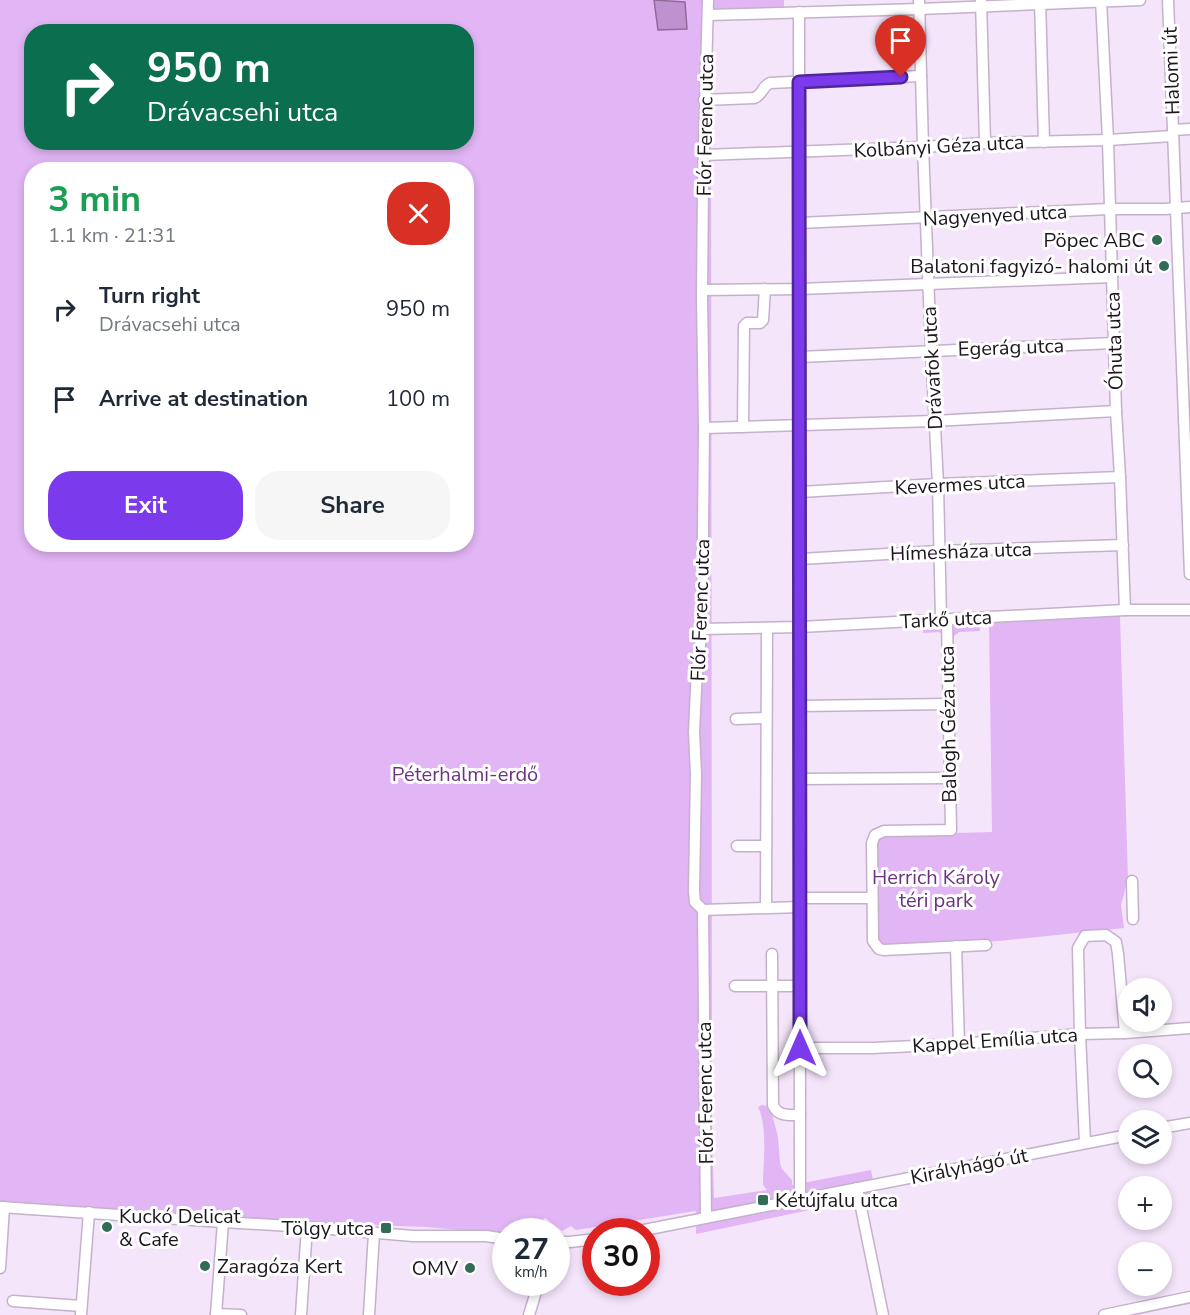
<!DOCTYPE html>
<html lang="en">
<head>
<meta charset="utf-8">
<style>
	:root { --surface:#fff; --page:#f6f6f7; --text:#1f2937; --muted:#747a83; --accent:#7c3aed }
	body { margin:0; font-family:"Nunito Sans",sans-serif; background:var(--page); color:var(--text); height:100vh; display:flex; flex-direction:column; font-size:22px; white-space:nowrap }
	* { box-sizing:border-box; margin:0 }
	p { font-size:20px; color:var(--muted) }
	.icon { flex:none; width:33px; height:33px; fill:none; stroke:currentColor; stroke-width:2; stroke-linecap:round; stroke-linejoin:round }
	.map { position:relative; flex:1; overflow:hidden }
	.sheet { position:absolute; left:24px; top:162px; width:450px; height:390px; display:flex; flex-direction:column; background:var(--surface); border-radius:24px; box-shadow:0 3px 9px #0003 }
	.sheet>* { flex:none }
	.hud { position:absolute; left:24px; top:24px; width:450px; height:126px; border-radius:24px; box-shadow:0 3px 9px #0003; background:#0b6e4f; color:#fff; overflow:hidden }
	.tools { position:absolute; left:1118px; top:978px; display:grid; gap:12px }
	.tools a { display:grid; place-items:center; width:54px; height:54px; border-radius:50%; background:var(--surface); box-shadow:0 3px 9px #0003; font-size:30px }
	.speed { position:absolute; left:492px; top:1218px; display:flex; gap:12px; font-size:30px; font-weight:700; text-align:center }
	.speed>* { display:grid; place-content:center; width:78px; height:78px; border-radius:50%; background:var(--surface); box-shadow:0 3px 9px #0003; line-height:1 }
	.speed small { font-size:15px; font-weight:400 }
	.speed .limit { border:9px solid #d22; background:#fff; color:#111 }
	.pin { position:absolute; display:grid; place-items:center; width:51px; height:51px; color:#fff; margin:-62px -26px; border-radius:50% 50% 50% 0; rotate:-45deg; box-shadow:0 0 6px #0007 }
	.pin .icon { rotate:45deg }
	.me { position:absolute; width:66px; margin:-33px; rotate:0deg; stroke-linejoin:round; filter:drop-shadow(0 0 4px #0008) }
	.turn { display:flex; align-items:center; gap:21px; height:126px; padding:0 24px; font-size:27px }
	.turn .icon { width:78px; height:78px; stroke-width:2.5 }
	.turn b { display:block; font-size:42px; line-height:51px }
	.round { display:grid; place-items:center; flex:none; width:63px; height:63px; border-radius:24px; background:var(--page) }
	.overview { display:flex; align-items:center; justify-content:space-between; height:102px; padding:0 24px }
	h1 { font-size:36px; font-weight:700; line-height:45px; color:#1e9e55 }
	.cta { display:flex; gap:12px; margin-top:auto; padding:12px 24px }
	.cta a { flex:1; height:69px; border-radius:24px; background:var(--accent); color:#fff; font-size:24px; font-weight:700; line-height:69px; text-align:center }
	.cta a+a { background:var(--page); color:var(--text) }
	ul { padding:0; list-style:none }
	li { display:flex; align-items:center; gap:18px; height:90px; padding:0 24px }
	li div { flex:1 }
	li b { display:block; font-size:22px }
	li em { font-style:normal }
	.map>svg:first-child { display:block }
</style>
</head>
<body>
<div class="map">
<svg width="1190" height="1315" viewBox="0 0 1190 1315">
	<rect width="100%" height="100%" fill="#f5e5fb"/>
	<g fill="#e2b5f5" fill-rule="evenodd">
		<path d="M 0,0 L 784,0 L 784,19 L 711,20 L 712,1136 L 714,1198 L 767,1190 L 763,1185 C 763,1162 768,1127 758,1107 L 762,1105 L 768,1106 L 771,1110 L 778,1137 L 780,1163 L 782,1169 L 792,1180 L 792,1185 L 871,1170 L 876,1196 L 696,1234 L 696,1211 L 576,1230 L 571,1226 L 562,1231 L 545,1218 L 529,1231 L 506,1232 L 505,1234 L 426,1227 L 307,1223 L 0,1202 ZM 32,32 L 466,32 L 466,142 L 32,142 ZM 32,170 L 466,170 L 466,544 L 32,544 Z"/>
		<polygon points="1120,616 1128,879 1121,905 1124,928 998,941 885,947 878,945 876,840 883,835 992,832 989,621"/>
		<polygon points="979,619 980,631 959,632 954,636 954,654 950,654 949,620"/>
		<polygon points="945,620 946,645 942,645 942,635 939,632 923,633 922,621"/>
	</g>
	<polygon fill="#be91cf" stroke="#8e6c9a" stroke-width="1.5" points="654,0 685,2 687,29 658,30"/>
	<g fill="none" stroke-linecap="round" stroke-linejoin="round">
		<g stroke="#c4b1cc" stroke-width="13">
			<g id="minor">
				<polyline points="919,0 923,147 931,350 938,484 941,619"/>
				<polyline points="981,0 985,143"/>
				<polyline points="1040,0 1044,142"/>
				<polyline points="1101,0 1108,140 1116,411 1120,477 1125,610"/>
				<polyline points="1168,0 1190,574"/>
				<polyline points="799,12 800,1199"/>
				<polyline points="708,15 920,9 1140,0"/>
				<path d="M 704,100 L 754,98 C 763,95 762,86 770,83 L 921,76"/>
				<polyline points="1173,130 1190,129"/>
				<polyline points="704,155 923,147 985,143 1108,140 1173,136"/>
				<polyline points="799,223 1109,209 1165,209 1190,207"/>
				<polyline points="703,290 800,289 1112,277"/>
				<polyline points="800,357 1114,343"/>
				<polyline points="743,427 744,326 747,323 760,323 763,320 765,289"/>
				<polyline points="704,428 934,421 1116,411"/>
				<polyline points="800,492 938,484 1120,477"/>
				<polyline points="800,559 939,551 1123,545"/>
				<polyline points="947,619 951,830 884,831 875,835 872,843 873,941 879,949 884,950 986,945"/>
				<polyline points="702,629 800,627 1125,610 1190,610"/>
				<polyline points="800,706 948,704"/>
				<polyline points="736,719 766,718"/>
				<polyline points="800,779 949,778"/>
				<polyline points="737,846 766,846"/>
				<polyline points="1132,881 1133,919"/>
				<polyline points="800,898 872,898"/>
				<polyline points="766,907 767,628"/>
				<polyline points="703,910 800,907"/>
				<polyline points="956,946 959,1044"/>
				<path d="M 772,954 L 773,1105 C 778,1117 789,1115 800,1115"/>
				<polyline points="735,986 800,986"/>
				<polyline points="800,1048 872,1048 959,1044 1080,1034 1125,1033 1190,1028"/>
				<polyline points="1161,1128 1190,1123"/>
				<polyline points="1085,1143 1080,1034 1078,948 1085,936 1106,935 1116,942 1118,954 1125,1033"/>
				<polyline points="857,1188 883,1315"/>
				<polyline points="0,1207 223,1222 307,1227 413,1236 486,1236 506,1239"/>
				<polyline points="706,1218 703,910 695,902 694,891 696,774 694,732 697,668 702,629 704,428 702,297 703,185 708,0"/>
				<polyline points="634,1232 1128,1135"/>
				<polyline points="556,1242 570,1242 596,1239"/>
				<polyline points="0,1268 4,1207"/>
				<polyline points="13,1301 81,1306"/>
				<polyline points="216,1314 241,1315"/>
				<polyline points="81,1315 89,1212"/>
				<polyline points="216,1315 223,1222"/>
				<polyline points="301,1315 307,1227"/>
				<polyline points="369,1315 374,1233"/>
				<polyline points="529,1315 539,1282"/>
				<polyline points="1104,1315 1190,1297"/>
			</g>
		</g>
		<use href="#minor" stroke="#fff" stroke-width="10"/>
	</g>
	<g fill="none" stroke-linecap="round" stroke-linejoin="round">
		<g stroke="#51269a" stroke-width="15">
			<polyline id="route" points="800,1048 799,82 901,77"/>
		</g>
		<use href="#route" stroke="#7c3aed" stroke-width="10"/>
	</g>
	<g fill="#326c56" stroke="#fff" stroke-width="2">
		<circle cx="1157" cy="240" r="6"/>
		<circle cx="1164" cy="266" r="6"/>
		<rect x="757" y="1194" width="12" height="12" rx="3"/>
		<circle cx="107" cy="1227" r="6"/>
		<rect x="380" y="1222" width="12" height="12" rx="3"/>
		<circle cx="205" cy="1266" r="6"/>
		<circle cx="470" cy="1268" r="6"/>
	</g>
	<g text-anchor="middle" stroke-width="6" stroke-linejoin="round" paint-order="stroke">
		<g font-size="20" fill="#1d161f" stroke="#fff">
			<text transform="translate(1171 71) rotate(-92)" y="7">Halomi út</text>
			<text transform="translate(705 125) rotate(-89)" y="7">Flór Ferenc utca</text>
			<text transform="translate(939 146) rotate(-3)" y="7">Kolbányi Géza utca</text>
			<text transform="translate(995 215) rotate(-3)" y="7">Nagyenyed utca</text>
			<text transform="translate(1114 341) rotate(-92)" y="7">Óhuta utca</text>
			<text transform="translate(1011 347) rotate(-2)" y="7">Egerág utca</text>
			<text transform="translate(932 368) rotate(-93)" y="7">Drávafok utca</text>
			<text transform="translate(960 484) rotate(-3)" y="7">Kevermes utca</text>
			<text transform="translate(961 551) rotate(-2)" y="7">Hímesháza utca</text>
			<text transform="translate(700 610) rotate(-88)" y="7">Flór Ferenc utca</text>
			<text transform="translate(946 619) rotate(-3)" y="7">Tarkő utca</text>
			<text transform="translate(948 724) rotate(-91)" y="7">Balogh Géza utca</text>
			<text transform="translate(995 1040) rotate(-4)" y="7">Kappel Emília utca</text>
			<text transform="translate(705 1093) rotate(-91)" y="7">Flór Ferenc utca</text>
			<text transform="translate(969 1166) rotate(-11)" y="7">Királyhágó út</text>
		</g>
		<g font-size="20" fill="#1d161f" stroke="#fff" text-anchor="end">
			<text x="1145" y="247">Pöpec ABC</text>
			<text x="1152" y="273">Balatoni fagyizó- halomi út</text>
			<text x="775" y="1207" text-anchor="start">Kétújfalu utca</text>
			<text x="119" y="1223" text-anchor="start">Kuckó Delicat<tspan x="119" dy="23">&amp; Cafe</tspan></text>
			<text x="374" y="1235">Tölgy utca</text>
			<text x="217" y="1273" text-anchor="start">Zaragóza Kert</text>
			<text x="458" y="1275">OMV</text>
		</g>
		<g font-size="20" fill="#6b347f" stroke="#fff">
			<text x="465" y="781">Péterhalmi-erdő</text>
			<text x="936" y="884">Herrich Károly<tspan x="936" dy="23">téri park</tspan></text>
		</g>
	</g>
</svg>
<div class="tools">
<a><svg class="icon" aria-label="sound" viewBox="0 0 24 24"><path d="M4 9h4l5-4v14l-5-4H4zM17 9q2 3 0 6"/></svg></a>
<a><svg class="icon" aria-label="search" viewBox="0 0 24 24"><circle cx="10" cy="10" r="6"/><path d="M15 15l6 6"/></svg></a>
<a><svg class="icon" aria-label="layers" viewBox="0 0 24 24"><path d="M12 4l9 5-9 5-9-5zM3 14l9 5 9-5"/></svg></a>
<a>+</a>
<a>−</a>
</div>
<div class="speed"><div>27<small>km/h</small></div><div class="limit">30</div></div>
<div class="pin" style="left:901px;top:77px;background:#d93025"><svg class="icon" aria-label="arrive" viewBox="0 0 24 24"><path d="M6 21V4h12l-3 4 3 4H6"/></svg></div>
<svg class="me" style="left:800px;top:1048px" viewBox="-20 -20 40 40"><path d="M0-17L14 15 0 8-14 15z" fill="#7c3aed" stroke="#fff" stroke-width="4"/></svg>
<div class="hud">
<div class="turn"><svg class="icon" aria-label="right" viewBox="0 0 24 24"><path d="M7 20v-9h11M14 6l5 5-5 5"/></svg><div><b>950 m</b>Drávacsehi utca</div></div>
</div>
<section class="sheet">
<div class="overview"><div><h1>3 min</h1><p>1.1 km · 21:31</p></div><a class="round" style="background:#d93025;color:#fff"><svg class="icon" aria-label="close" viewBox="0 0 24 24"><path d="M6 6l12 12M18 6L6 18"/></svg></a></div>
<ul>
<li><svg class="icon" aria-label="right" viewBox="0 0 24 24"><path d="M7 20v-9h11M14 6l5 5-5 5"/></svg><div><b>Turn right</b><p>Drávacsehi utca</p></div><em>950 m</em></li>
<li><svg class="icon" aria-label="arrive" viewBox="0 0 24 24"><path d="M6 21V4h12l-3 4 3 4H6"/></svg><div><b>Arrive at destination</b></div><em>100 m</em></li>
</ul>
<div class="cta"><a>Exit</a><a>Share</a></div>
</section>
</div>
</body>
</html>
